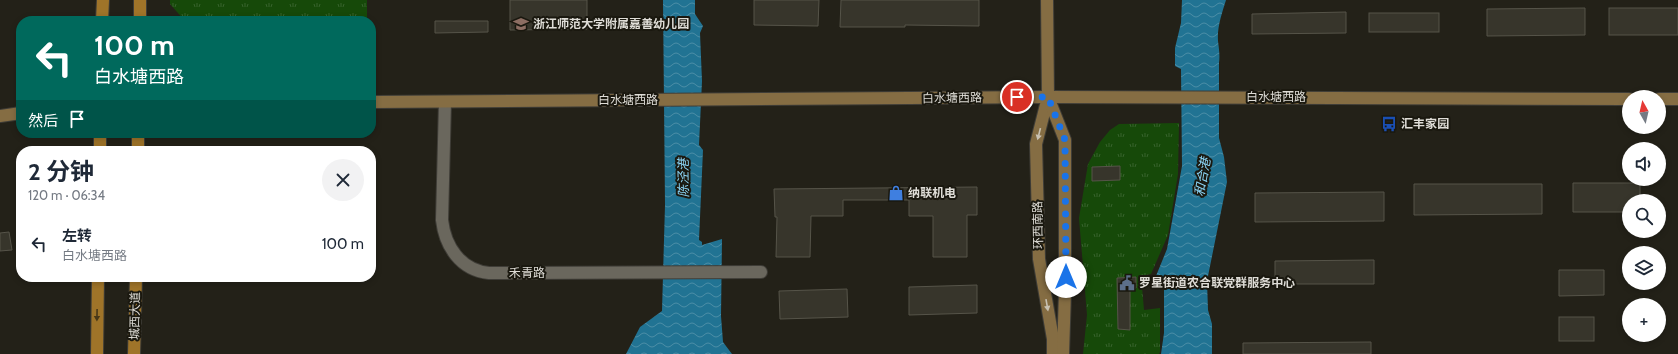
<!DOCTYPE html>
<html lang="zh">
<head>
<meta charset="utf-8">
<style>
	:root { --surface:#fff; --page:#f2f2f3; --text:#1f2937; --muted:#747a83 }
	body { margin:0; font-family:Cabin,"Noto Sans SC",sans-serif; background:var(--page); color:var(--text); height:100vh; display:flex; flex-direction:column; font-size:15px; white-space:nowrap }
	* { box-sizing:border-box; margin:0 }
	p { font-size:13px; color:var(--muted) }
	.icon { flex:none; width:22px; height:22px; fill:none; stroke:currentColor; stroke-width:2; stroke-linecap:round; stroke-linejoin:round }
	.map { position:relative; flex:1; overflow:hidden }
	.sheet { position:absolute; left:16px; top:146px; width:360px; height:136px; display:flex; flex-direction:column; background:var(--surface); border-radius:16px; box-shadow:0 2px 6px #0003 }
	.sheet>* { flex:none }
	.top-card { position:absolute; left:16px; top:16px; width:360px; height:122px; border-radius:16px; box-shadow:0 2px 6px #0003; background:#00695c; color:#fff; overflow:hidden }
	.needle { width:26px; rotate:352deg }
	.buttons { position:absolute; left:1622px; top:90px; display:grid; gap:8px }
	.buttons a { display:grid; place-items:center; width:44px; height:44px; border-radius:50%; background:var(--surface); box-shadow:0 2px 6px #0003; font-size:20px }
	.pin { position:absolute; display:grid; place-items:center; width:34px; height:34px; color:#fff; margin:-17px; border:2px solid #fff; border-radius:50%; box-shadow:0 1px 4px #0007 }
	.me { position:absolute; width:44px; margin:-22px; rotate:0deg; stroke-linejoin:round; filter:drop-shadow(0 0 3px #0008) }
	.turn { display:flex; align-items:center; gap:14px; height:84px; padding:0 12px; font-size:18px }
	.turn .icon { width:52px; height:52px; stroke-width:2.5 }
	.turn b { display:block; font-size:28px; line-height:34px }
	.then { display:flex; align-items:center; height:38px; padding:0 12px; background:#0003; gap:8px; font-size:15px }
	.round { display:grid; place-items:center; flex:none; width:42px; height:42px; border-radius:21px; background:var(--page) }
	.head { display:flex; align-items:center; justify-content:space-between; height:68px; padding:0 12px }
	h1 { font-size:24px; font-weight:700; line-height:30px }
	ul { padding:0; list-style:none }
	li { display:flex; align-items:center; gap:12px; height:60px; padding:0 12px }
	li div { flex:1 }
	li b { display:block; font-size:15px }
	li em { font-style:normal }
	.map>svg:first-child { display:block }
</style>
</head>
<body>
<div class="map">
<svg width="1678" height="354" viewBox="0 0 1678 354">
	<defs>
		<pattern id="park-tufts" width="24" height="20" patternUnits="userSpaceOnUse"><rect width="24" height="20" fill="#164909"/><path d="M3 7l-1-3M5 7V3M7 7l1-3M15 17l-1-3M17 17v-4M19 17l1-3" fill="none" stroke="#37632c"/></pattern>
		<pattern id="water-waves" width="16" height="10" patternUnits="userSpaceOnUse"><rect width="16" height="10" fill="#217393"/><path d="M0 5q4-4 8 0t8 0" fill="none" stroke="#4b8da6"/></pattern>
	</defs>
	<rect width="100%" height="100%" fill="#232118"/>
	<g fill="url(#park-tufts)">
		<polygon points="170,0 367,0 367,21 185,21 170,4"/>
		<polygon points="1179,123 1178,174 1168,235 1151,274 1145,275 1142,287 1144,310 1160,308 1160,352 1159,354 1083,354 1087,315 1079,218 1088,164 1100,142 1110,130 1119,124"/>
	</g>
	<g fill="url(#water-waves)">
		<polygon points="663,0 695,0 695,14 703,26 700,33 702,81 699,145 703,150 699,240 702,242 702,245 722,239 721,316 723,342 732,354 626,354 640,327 662,311 665,205"/>
		<path d="M 1182,0 L 1226,0 C 1222,13 1217,27 1218,41 C 1219,49 1220,55 1219,63 L 1219,138 L 1224,157 L 1227,182 L 1207,281 L 1208,310 L 1212,324 L 1212,354 L 1161,354 L 1164,333 L 1164,282 L 1156,276 L 1167,249 L 1182,166 L 1181,69 L 1175,66 L 1175,48 L 1181,23 Z"/>
	</g>
	<g fill="#37352b" stroke="#565449">
		<polygon points="510,0 587,0 587,29 510,30"/>
		<polygon points="754,0 819,0 818,26 754,25"/>
		<polygon points="841,0 979,0 979,26 905,25 905,27 840,27"/>
		<polygon points="1585,8 1585,35 1487,36 1487,9"/>
		<rect x="1609" y="8" width="69" height="27"/>
		<polygon points="1346,12 1346,33 1252,34 1252,14"/>
		<rect x="1369" y="13" width="70" height="19"/>
		<polygon points="435,21 488,21 488,32 435,33"/>
		<polygon points="1120,166 1120,180 1092,181 1092,167"/>
		<polygon points="1573,183 1640,183 1640,201 1629,201 1629,212 1573,212"/>
		<polygon points="1414,184 1542,184 1542,214 1414,215"/>
		<polygon points="977,187 977,215 967,215 967,257 933,257 933,216 909,216 909,200 843,200 843,216 811,216 810,257 776,257 777,217 775,217 774,189"/>
		<polygon points="1384,192 1384,221 1255,222 1255,193"/>
		<polygon points="9,232 12,250 0,251 0,233"/>
		<polygon points="1374,260 1374,284 1275,284 1275,261"/>
		<polygon points="1559,270 1604,270 1604,295 1559,296"/>
		<polygon points="1136,277 1136,288 1130,289 1130,330 1118,329 1117,278"/>
		<polygon points="977,285 977,313 909,315 909,287"/>
		<polygon points="847,289 848,317 780,319 779,291"/>
		<rect x="1559" y="317" width="35" height="24"/>
		<polygon points="1371,342 1371,354 1243,354 1243,343"/>
	</g>
	<g fill="none" stroke-linecap="round" stroke-linejoin="round">
		<g stroke="#3f3d37" stroke-width="14">
			<path id="street" d="M 445,102 L 442,220 C 445,246 460,270 489,273 L 761,272"/>
		</g>
		<g stroke="#3f3d37" stroke-width="14">
			<g id="secondary">
				<polyline points="1047,0 1048,97 1036,144 1039,259 1053,339 1053,354"/>
				<polyline points="1048,97 1065,140 1065,292 1063,354"/>
				<polyline points="1659,99 1678,99"/>
				<polyline points="371,102 1048,97 1629,99"/>
				<polyline points="0,116 21,113"/>
			</g>
		</g>
		<g stroke="#3f3d37" stroke-width="14">
			<g id="primary">
				<polyline points="102,21 103,0"/>
				<polyline points="140,21 140,0"/>
				<polyline points="100,151 100,133"/>
				<polyline points="138,151 138,133"/>
				<polyline points="97,354 98,277"/>
				<polyline points="134,354 136,277"/>
			</g>
		</g>
		<use href="#street" stroke="#6a675d" stroke-width="12"/>
		<use href="#secondary" stroke="#856d43" stroke-width="12"/>
		<use href="#primary" stroke="#9f7429" stroke-width="12"/>
	</g>
	<defs><path id="oneway-solid" d="M-6-.8H1V-3.2L6.5 0L1 3.2V.8H-6Z"/></defs>
	<g fill="#c8c1b2">
		<use href="#oneway-solid" transform="translate(1039 134) rotate(104)"/>
		<use href="#oneway-solid" transform="translate(1047 305) rotate(80)"/>
	</g>
	<use fill="#493818" href="#oneway-solid" transform="translate(97 315) rotate(91)"/>
	<g fill="none" stroke-linecap="round" stroke-linejoin="round">
		<polyline stroke="#1a73e8" stroke-width="7" stroke-dasharray="0 12.6" points="1017,97 1048,97 1065,140 1066,277"/>
	</g>
	<defs>
		<g id="school-bare" transform="scale(1.2)"><path d="M0-5L7-2L0 1L-7-2ZM-4 1L0 2.5L4 1V4Q0 6-4 4Z" fill="#8d6e63" stroke="#1a180f" stroke-width="2.5" paint-order="stroke"/></g>
		<g id="bus-bare" transform="scale(1.2)"><path d="M-5-6H5V4H4V6H2V4H-2V6H-4V4H-5ZM-3.5-4V0h7V-4ZM-3.5 1.2v1.5H-2V1.2ZM2 1.2v1.5H3.5V1.2Z" fill="#1a4fb4" stroke="#1a180f" stroke-width="2.5" paint-order="stroke"/></g>
		<g id="shop-bare" transform="scale(1.2)"><path d="M-5-2.5h2.3a2.7 3.5 0 0 1 5.4 0H5L5.5 6h-11ZM-1.5-2.5h3a1.5 2.3 0 0 0-3 0Z" fill="#3f7fe0" stroke="#1a180f" stroke-width="2.5" paint-order="stroke"/></g>
		<g id="civic-bare" transform="scale(1.2)"><path d="M-.6-6.5H3V-4.5H.6V-3L4-1V1h2V6H-6V1h2V-1L-.6-3ZM-1.2 2.5V6h2.4V2.5Z" fill="#5c6f8a" stroke="#1a180f" stroke-width="2.5" paint-order="stroke"/></g>
	</defs>
	<g fill-rule="evenodd">
		<use href="#school-bare" x="521" y="24"/>
		<use href="#bus-bare" x="1389" y="124"/>
		<use href="#shop-bare" x="896" y="193"/>
		<use href="#civic-bare" x="1127" y="283"/>
	</g>
	<g text-anchor="middle" stroke-width="4" stroke-linejoin="round" paint-order="stroke">
		<g font-size="12" font-weight="bold" fill="#dfddd7" stroke="#1a180f" text-anchor="start">
			<text x="533" y="28">浙江师范大学附属嘉善幼儿园</text>
			<text x="1401" y="128">汇丰家园</text>
			<text x="908" y="197">纳联机电</text>
			<text x="1139" y="287">罗星街道农合联党群服务中心</text>
		</g>
		<g font-size="12" fill="#dfddd7" stroke="#1a180f">
			<text x="1276" y="101">白水塘西路</text>
			<text transform="translate(952 98) rotate(-1)" y="4">白水塘西路</text>
			<text x="628" y="104">白水塘西路</text>
			<text transform="translate(1038 225) rotate(-91)" y="4">环西南路</text>
			<text x="527" y="277">禾青路</text>
			<text transform="translate(135 316) rotate(-89)" y="4">城西大道</text>
		</g>
		<g font-size="13" font-style="italic" fill="#8bd4f5" stroke="#1a180f">
			<text transform="translate(1202 177) rotate(-80)" y="5">和合港</text>
			<text transform="translate(683 178) rotate(-91)" y="5">陈泾港</text>
		</g>
	</g>
</svg>
<div class="buttons">
<a><svg class="needle" viewBox="-14 -14 28 28"><path d="M0-13l5 13h-10z" fill="#e53935"/><path d="M0 13l5-13h-10z" fill="#747a83"/></svg></a>
<a><svg class="icon" aria-label="sound" viewBox="0 0 24 24"><path d="M4 9h4l5-4v14l-5-4H4zM17 9q2 3 0 6"/></svg></a>
<a><svg class="icon" aria-label="search" viewBox="0 0 24 24"><circle cx="10" cy="10" r="6"/><path d="M15 15l6 6"/></svg></a>
<a><svg class="icon" aria-label="layers" viewBox="0 0 24 24"><path d="M12 4l9 5-9 5-9-5zM3 14l9 5 9-5"/></svg></a>
<a>+</a>
</div>
<div class="pin" style="left:1017px;top:97px;background:#d93025"><svg class="icon" aria-label="arrive" viewBox="0 0 24 24"><path d="M6 21V4h12l-3 4 3 4H6"/></svg></div>
<svg class="me" style="left:1066px;top:277px" viewBox="-20 -20 40 40"><circle r="19" fill="#fff"/><path d="M0-13L10 11 0 6-10 11z" fill="#1a73e8"/></svg>
<div class="top-card">
<div class="turn"><svg class="icon" aria-label="left" viewBox="0 0 24 24"><path d="M17 20v-9H6M10 6l-5 5 5 5"/></svg><div><b>100 m</b>白水塘西路</div></div>
<div class="then">然后<svg class="icon" aria-label="arrive" viewBox="0 0 24 24"><path d="M6 21V4h12l-3 4 3 4H6"/></svg></div>
</div>
<section class="sheet">
<div class="head"><div><h1>2 分钟</h1><p>120 m · 06:34</p></div><a class="round"><svg class="icon" aria-label="close" viewBox="0 0 24 24"><path d="M6 6l12 12M18 6L6 18"/></svg></a></div>
<ul>
<li><svg class="icon" aria-label="left" viewBox="0 0 24 24"><path d="M17 20v-9H6M10 6l-5 5 5 5"/></svg><div><b>左转</b><p>白水塘西路</p></div><em>100 m</em></li>
</ul>
</section>
</div>
</body>
</html>
